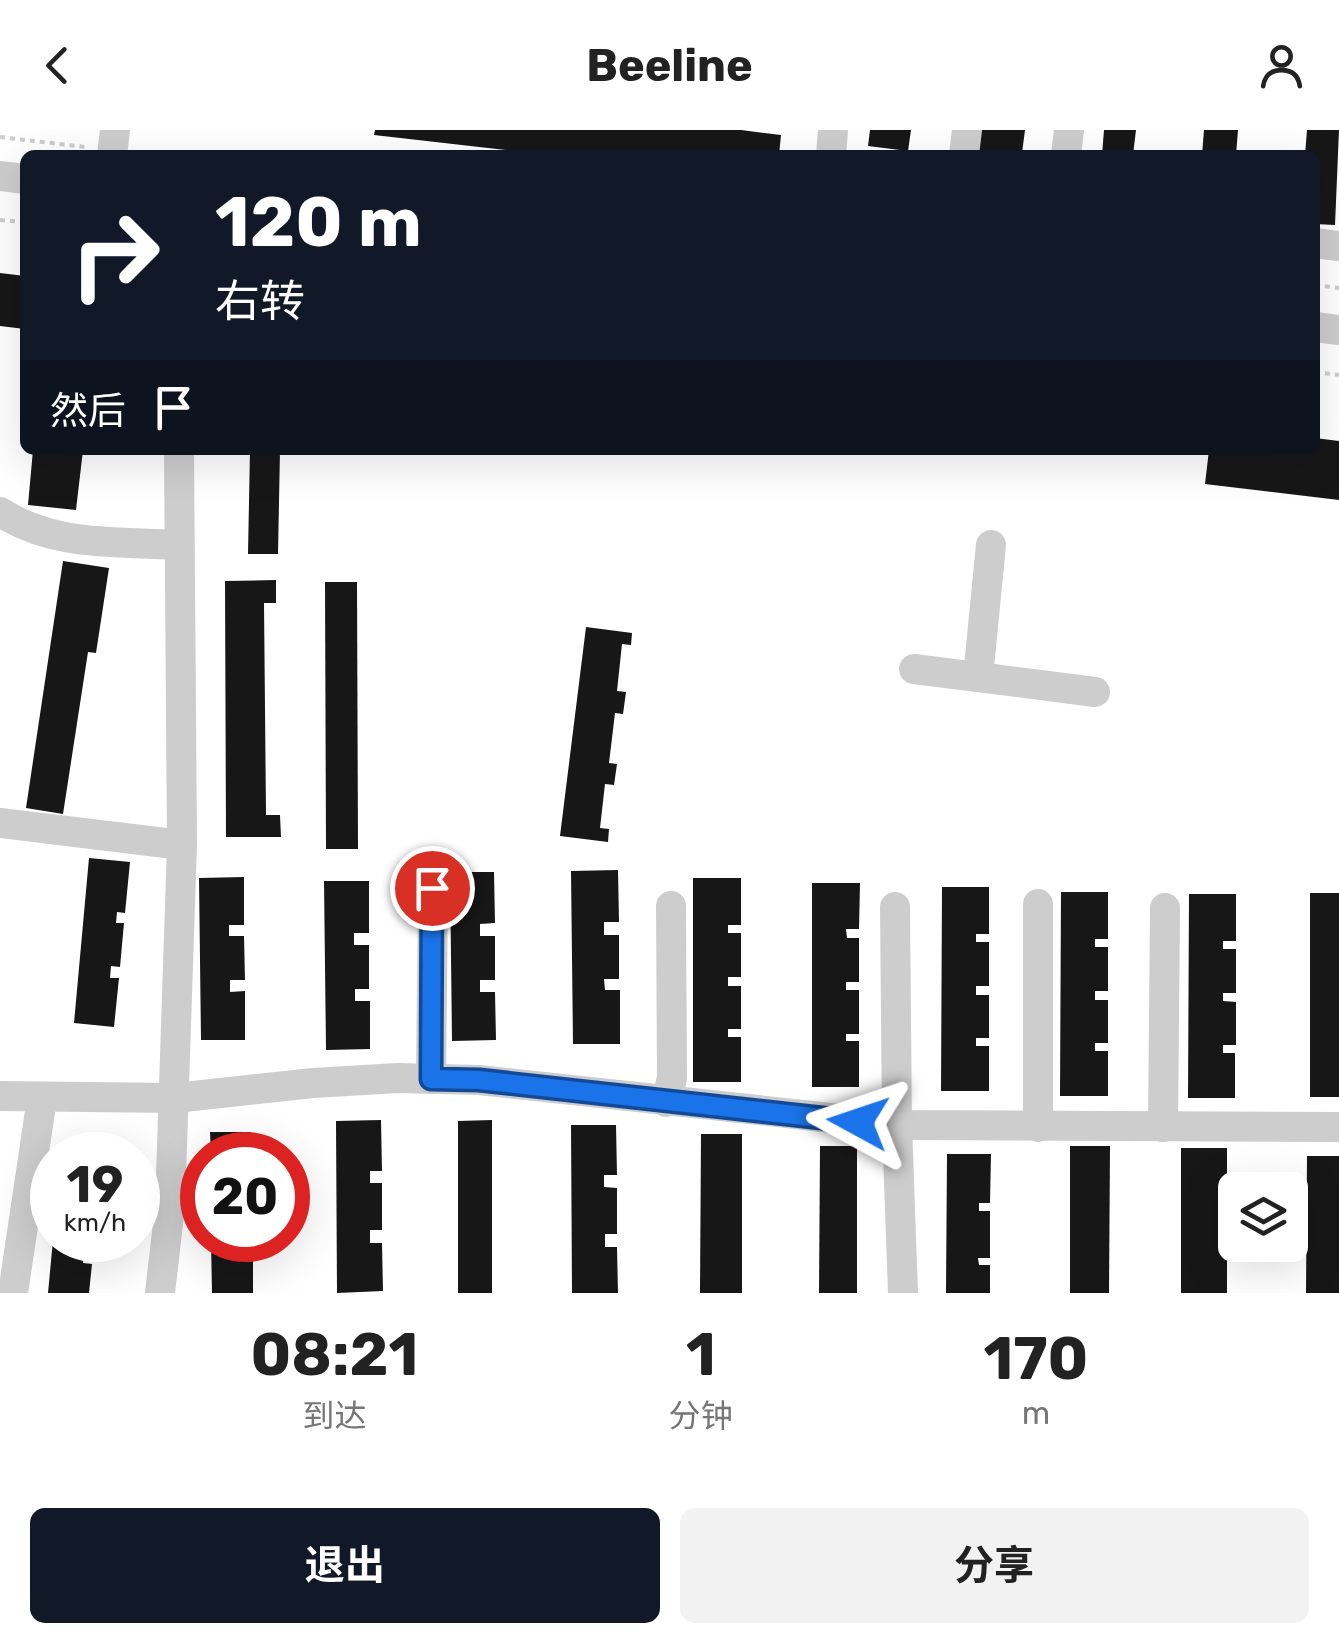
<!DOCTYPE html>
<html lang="zh">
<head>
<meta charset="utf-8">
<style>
	:root { --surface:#fff; --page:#f2f2f2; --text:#222; --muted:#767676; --accent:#111827 }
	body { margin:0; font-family:Rubik,"Noto Sans SC",sans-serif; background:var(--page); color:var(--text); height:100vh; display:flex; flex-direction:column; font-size:38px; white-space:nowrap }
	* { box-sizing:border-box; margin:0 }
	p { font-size:32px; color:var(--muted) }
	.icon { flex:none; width:55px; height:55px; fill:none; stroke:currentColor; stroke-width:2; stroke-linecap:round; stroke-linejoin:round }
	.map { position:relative; height:1163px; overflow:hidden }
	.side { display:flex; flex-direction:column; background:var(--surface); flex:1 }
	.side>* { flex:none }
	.banner { position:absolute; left:20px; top:20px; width:1300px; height:305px; border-radius:15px; box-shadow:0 10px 40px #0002; background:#111827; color:#fff; overflow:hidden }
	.fabs { position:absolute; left:1218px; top:1042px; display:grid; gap:20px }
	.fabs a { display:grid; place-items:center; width:90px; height:90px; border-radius:15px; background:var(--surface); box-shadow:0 10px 40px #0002; font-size:50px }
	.speed { position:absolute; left:30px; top:1002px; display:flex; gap:20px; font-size:50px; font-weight:700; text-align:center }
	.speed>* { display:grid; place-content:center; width:130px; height:130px; border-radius:50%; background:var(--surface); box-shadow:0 10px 40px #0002; line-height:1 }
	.speed small { font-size:25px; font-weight:400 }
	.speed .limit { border:15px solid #d22; background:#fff; color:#111 }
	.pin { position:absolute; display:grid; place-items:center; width:85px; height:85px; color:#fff; margin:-42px; border:5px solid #fff; border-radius:50%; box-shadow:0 2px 10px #0007 }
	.me { position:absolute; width:110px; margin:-55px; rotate:275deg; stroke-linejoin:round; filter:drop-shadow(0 0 8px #0008) }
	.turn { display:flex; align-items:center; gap:35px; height:210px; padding:0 30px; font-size:45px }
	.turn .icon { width:130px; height:130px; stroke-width:2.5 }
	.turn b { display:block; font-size:70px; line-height:85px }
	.then { display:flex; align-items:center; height:95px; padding:0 30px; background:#0003; gap:20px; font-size:38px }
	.eta { display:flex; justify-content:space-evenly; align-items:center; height:170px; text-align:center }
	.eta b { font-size:60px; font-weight:700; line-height:70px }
	.button { display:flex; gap:20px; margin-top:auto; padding:20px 30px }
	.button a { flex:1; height:115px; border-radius:15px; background:var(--accent); color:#fff; font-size:40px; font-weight:700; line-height:115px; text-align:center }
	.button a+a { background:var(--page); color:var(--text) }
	header { display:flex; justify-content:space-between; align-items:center; height:130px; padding:0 30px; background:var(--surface); font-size:45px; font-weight:700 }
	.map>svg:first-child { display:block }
</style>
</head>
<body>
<header><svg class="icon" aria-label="back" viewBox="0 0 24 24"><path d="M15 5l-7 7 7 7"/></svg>Beeline<svg class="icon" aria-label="person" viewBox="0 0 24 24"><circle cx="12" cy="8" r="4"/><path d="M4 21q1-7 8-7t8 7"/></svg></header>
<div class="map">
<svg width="1339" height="1163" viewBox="0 0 1339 1163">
	<rect width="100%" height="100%" fill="#fff"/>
	<g fill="#171717">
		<polygon points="375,0 741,0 781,5 779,25 549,25 374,5"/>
		<polygon points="870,0 911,0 908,21 868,16"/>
		<polygon points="977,0 1025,0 1022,23 1008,21 1007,25 974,25"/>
		<polygon points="1104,0 1136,0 1133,25 1102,25"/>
		<polygon points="1204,0 1238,0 1236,25 1202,25"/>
		<polygon points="1307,0 1339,0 1335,95 1315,94 1315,25 1305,25"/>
		<polygon points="0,143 25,146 25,199 0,196"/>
		<polygon points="1315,308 1339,311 1339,370 1205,354 1209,320 1315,320"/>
		<polygon points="33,320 83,320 76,380 28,375"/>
		<polygon points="250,320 280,320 278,424 248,424"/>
		<polygon points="63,431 109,438 96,523 88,522 63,684 26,678"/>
		<polygon points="276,450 276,473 264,473 266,685 280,685 281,707 226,707 225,451"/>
		<polygon points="325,452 357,452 358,719 326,719"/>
		<polygon points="586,497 632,503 631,515 622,514 617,561 626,562 623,584 615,583 609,633 617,634 614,655 605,654 600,698 609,699 608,712 560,706"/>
		<polygon points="89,728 130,732 125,783 117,782 116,793 124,793 120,837 111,836 110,848 119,848 114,897 74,893"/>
		<polygon points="618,740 619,792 604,792 604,805 619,805 619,849 604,849 605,860 620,860 620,914 573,914 571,741"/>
		<polygon points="450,742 494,742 495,793 480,794 480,806 495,806 495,850 480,850 480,862 495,862 496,910 452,911"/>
		<polygon points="244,747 244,795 229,795 229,806 244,806 245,850 230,850 230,862 245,861 245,910 201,910 199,748"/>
		<polygon points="693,748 741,748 741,795 728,795 728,803 741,803 741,847 728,847 728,856 741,856 741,899 728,899 728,907 741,907 741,952 693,952"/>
		<polygon points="324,751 369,751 369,803 354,803 354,815 369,815 369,859 355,859 355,871 370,871 370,919 326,920"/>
		<polygon points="812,753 860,753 859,799 846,799 847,808 859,808 859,852 846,852 846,860 859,860 859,904 846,904 846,911 859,911 859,957 812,957"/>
		<polygon points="942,757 989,757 989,804 976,804 976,812 989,812 989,856 976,856 976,865 989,865 989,908 976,908 976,916 989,916 989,961 941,961"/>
		<polygon points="1061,762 1108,762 1108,809 1095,809 1095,817 1108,817 1108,861 1095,861 1095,870 1108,870 1108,913 1095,913 1095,921 1108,921 1108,966 1060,966"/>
		<rect x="1310" y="763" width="29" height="204"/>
		<polygon points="1189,764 1236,764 1236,811 1223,811 1223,819 1236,819 1236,863 1223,863 1223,871 1236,872 1236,915 1223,915 1223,923 1235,923 1235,968 1188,968"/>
		<polygon points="381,990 382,1041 370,1041 370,1053 382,1053 382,1100 370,1100 370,1113 382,1113 383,1161 337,1163 336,991"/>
		<polygon points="492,990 492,1163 458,1163 458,991"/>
		<polygon points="571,995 616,995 617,1045 604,1045 604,1057 617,1058 617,1104 605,1104 605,1117 617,1117 618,1163 572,1163"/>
		<polygon points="210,1002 251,1002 252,1025 211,1025"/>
		<polygon points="701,1004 742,1004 742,1163 700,1163"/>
		<polygon points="63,1014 104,1018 103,1025 62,1025"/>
		<polygon points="820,1016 857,1016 857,1163 819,1163"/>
		<polygon points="1070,1016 1110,1016 1109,1163 1070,1163"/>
		<rect x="1181" y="1018" width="46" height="145"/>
		<polygon points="947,1024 991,1024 990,1073 979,1073 979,1081 990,1081 990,1128 978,1128 979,1135 990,1135 990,1163 946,1163"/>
		<polygon points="1307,1026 1339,1026 1339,1163 1306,1163"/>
		<polygon points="53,1110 94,1110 93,1123 84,1122 83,1133 92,1134 89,1163 48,1163"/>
		<polygon points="211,1110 253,1110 253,1163 212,1163"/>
	</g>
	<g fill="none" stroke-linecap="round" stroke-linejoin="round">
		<g stroke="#cdcdcd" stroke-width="4" stroke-dasharray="5 5" stroke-linecap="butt">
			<polyline points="0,7 85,17"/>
			<polyline points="139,23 159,25"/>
			<polyline points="0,90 25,92"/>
			<polyline points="1315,155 1339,158"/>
			<polyline points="1315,242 1339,245"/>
		</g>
		<g stroke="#cdcdcd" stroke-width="30">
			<polyline points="112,25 115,0"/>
			<polyline points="831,25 833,0"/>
			<polyline points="964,25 967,0"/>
			<polyline points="1066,25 1069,0"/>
			<polyline points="0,46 25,49"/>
			<polyline points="1315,113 1339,116"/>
			<polyline points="1315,197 1339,200"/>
			<path d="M 0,382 C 55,417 115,411 178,415"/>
			<polyline points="914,539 1095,562"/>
			<polyline points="978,547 991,415"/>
			<polyline points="0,693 182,715"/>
			<polyline points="895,777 897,995 903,1163"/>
			<polyline points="431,949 433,758"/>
			<polyline points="0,966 175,968 313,953 398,948 479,950 897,995 1339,997"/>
			<polyline points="666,972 672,948 671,776"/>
			<polyline points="1038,997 1038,774"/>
			<polyline points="1163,997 1165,778"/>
			<polyline points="13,1163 42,968"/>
			<polyline points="160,1163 170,1076 182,715 179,320"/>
		</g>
	</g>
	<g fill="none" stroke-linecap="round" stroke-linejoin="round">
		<g stroke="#114b97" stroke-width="25">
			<polyline id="route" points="432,758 431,949 479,950 858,992"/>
		</g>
		<use href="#route" stroke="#1a73e8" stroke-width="18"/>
	</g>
</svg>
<div class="fabs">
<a><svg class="icon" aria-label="layers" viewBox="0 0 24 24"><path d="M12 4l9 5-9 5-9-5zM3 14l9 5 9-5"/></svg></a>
</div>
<div class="speed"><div>19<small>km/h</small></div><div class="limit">20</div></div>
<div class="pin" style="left:432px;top:758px;background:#d93025"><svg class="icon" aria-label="arrive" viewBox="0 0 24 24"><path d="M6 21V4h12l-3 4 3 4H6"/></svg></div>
<svg class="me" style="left:858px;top:992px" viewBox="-20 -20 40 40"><path d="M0-17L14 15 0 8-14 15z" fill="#1a73e8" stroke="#fff" stroke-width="4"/></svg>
<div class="banner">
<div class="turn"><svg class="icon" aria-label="right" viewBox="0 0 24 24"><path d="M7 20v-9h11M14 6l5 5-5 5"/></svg><div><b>120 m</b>右转</div></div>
<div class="then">然后<svg class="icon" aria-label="arrive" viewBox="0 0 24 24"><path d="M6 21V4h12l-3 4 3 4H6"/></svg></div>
</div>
</div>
<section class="side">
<div class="eta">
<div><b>08:21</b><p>到达</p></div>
<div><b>1</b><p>分钟</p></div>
<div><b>170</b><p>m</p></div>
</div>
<div class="button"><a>退出</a><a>分享</a></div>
</section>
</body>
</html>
